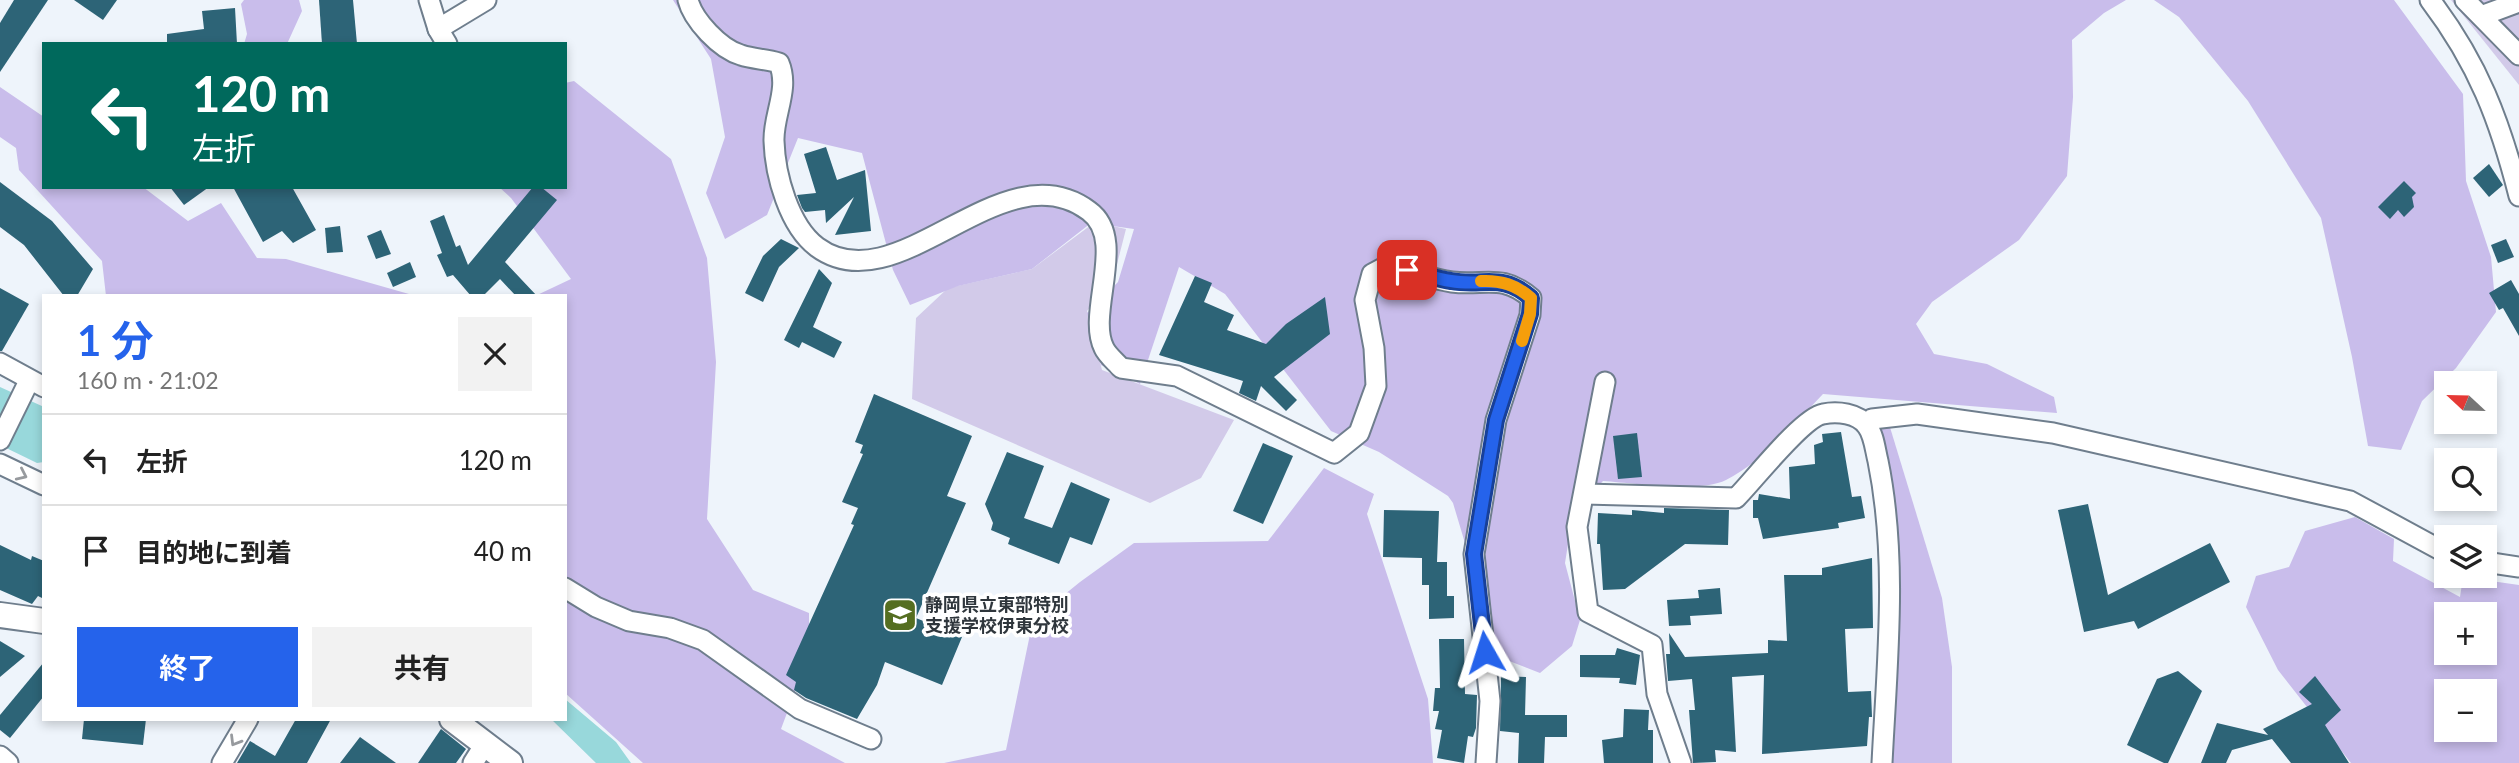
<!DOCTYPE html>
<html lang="ja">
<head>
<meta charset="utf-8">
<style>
	:root { --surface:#fff; --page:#f2f2f2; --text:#222; --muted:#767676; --line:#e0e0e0; --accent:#2563eb }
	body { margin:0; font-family:Lato,"Noto Sans JP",sans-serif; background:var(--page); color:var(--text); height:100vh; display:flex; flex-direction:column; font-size:26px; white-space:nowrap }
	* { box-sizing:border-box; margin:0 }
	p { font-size:23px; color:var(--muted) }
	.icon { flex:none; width:38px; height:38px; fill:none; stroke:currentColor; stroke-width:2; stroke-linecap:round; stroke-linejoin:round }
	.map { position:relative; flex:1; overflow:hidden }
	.drawer { position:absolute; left:42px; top:294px; width:525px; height:427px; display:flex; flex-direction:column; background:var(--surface); border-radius:0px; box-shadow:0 4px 10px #0003 }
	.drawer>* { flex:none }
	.guide { position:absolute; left:42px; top:42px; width:525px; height:147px; border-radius:0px; box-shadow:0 4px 10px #0003; background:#00695c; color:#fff; overflow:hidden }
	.needle { width:46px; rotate:292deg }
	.fabs { position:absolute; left:2434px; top:371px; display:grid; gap:14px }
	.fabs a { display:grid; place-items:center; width:63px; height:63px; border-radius:0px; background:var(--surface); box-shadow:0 4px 10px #0003; font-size:35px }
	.pin { position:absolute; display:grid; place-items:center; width:60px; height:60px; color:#fff; margin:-30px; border-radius:14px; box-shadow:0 4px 10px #0006 }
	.me { position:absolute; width:77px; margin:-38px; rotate:354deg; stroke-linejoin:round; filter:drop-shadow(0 0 5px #0008) }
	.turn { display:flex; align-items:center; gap:24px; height:147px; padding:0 35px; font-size:32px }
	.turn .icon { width:91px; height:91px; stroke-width:2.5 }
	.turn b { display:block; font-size:49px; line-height:60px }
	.round { display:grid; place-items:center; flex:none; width:74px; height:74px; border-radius:0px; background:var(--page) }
	.summary { display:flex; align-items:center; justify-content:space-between; height:119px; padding:0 35px }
	h1 { font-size:42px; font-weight:700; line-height:52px; color:var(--accent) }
	.cta { display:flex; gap:14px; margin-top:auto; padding:14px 35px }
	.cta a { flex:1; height:80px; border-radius:0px; background:var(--accent); color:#fff; font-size:28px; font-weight:700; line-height:80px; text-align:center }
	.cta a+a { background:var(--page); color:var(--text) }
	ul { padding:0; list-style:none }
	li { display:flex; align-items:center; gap:21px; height:91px; padding:0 35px; border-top:2px solid var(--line) }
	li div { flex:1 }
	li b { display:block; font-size:26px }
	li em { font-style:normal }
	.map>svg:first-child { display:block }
</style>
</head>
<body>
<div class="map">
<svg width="2519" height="763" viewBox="0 0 2519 763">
	<rect width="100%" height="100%" fill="#eef4fb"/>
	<g fill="#d2cae9">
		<polygon points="2451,0 2519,0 2519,85"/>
		<polygon points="1095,222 1126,229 1114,276 1087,311 1102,370 1234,420 1201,478 1150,503 912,399 916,318 948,288 1032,269"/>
	</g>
	<g fill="#c9bdeb" fill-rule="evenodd">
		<polygon points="244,0 299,0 302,11 287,44 244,44 247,34 241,4"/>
		<path d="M 673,0 L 2126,0 L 2104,13 L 2072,40 L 2073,97 L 2067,176 L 2019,240 L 1932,302 L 1916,324 L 1934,354 L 1987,364 L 2054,397 L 2057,413 L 1823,394 C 1794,424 1764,460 1726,480 C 1701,493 1633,483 1603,481 L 1573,513 L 1565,563 L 1580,620 L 1572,646 L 1540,673 L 1499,657 L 1453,503 L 1448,496 L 1379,452 L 1331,431 L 1225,294 L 1179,267 L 1140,384 L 1101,365 L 1087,313 L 1118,282 L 1134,229 L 1091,223 L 1032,269 L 958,286 L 910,305 L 893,270 L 862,153 L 798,138 L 767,215 L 725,239 L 706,193 L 725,137 L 711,59 Z"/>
		<polygon points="2154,0 2394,0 2463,94 2466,181 2491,257 2496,312 2456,368 2422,401 2401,450 2368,446 2352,357 2321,218 2248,101 2179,17"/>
		<polygon points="574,81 671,159 707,258 716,362 707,519 753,590 809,613 809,654 781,729 845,763 643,763 565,693 565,296 535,296 571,279 511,198 499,187 565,187 565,83"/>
		<polygon points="0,87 44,117 44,187 143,187 188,221 221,203 257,258 286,259 416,296 106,296 102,261 19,170 16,148 0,137"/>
		<polygon points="1889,424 1942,598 1952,667 1952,763 1889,763 1878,430"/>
		<polygon points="1324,468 1374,494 1367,514 1428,699 1433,763 944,763 1006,750 1033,620 1080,582 1134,543 1268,541"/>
		<path d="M 2355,517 L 2394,539 L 2393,561 L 2460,597 L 2463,577 L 2519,585 L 2519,763 L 2351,763 L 2278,670 L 2246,607 L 2256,576 L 2289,567 L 2305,531 ZM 2446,614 L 2485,614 L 2485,653 L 2446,653 ZM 2446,691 L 2485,691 L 2485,730 L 2446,730 Z"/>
	</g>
	<g fill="#98d8db">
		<polygon points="0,387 44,407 44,462 37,463 0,445"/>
		<polygon points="565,699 616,742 631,763 596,763 551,719 565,719"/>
	</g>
	<g fill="#2d6477">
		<polygon points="14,0 48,0 0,72 0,23"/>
		<polygon points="74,0 117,0 103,20"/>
		<polygon points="319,0 353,0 357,44 322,44"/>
		<polygon points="235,8 237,44 167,44 167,34 204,29 202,11"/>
		<polygon points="826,147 837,180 865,170 871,231 835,235 854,197 826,223 825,210 805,212 802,208 797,195 816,193 804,154"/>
		<polygon points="2489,164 2503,185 2489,197 2473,178"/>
		<polygon points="2404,181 2416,193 2412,197 2414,207 2404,217 2398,210 2390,219 2378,207"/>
		<polygon points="0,182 52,221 93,269 77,296 64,296 24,245 0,227"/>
		<polygon points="170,187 209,187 184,205"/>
		<polygon points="233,187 292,187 316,230 293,243 282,231 263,242"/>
		<polygon points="533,187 541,187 557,200 505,262 537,296 516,296 500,279 483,296 471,296 453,275 447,277 437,255 442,253 430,221 444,215 456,247 460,245 468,265"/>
		<polygon points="340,226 343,252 327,253 325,228"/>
		<polygon points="381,230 391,254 376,259 367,236"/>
		<polygon points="781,239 799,248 779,267 763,302 745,293 763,256"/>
		<polygon points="2506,239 2514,257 2498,263 2491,245"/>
		<polygon points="410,262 416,277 393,287 387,273"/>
		<polygon points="819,269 832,283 813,327 842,342 834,358 802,342 799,348 784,340"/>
		<polygon points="1195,276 1212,283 1204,302 1234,315 1227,330 1266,344 1286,324 1325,297 1330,334 1274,377 1297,400 1286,411 1261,386 1256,401 1239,393 1243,381 1159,355"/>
		<polygon points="2511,280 2519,294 2519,336 2503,308 2499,310 2489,293"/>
		<polygon points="0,288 29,304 2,351 0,351"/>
		<polygon points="874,394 972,436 947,496 966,503 916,618 962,637 942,685 885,662 877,685 857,719 806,698 794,690 796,682 786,675 854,525 851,524 858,508 842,502 863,454 860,453 863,445 855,442"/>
		<polygon points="1841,432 1852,497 1861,496 1865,518 1838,523 1839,528 1763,539 1758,518 1753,518 1753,500 1758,500 1759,494 1790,499 1789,467 1815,464 1814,445 1823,442 1822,434"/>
		<polygon points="1637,433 1642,477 1618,479 1613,436"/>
		<polygon points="1263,443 1293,456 1263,524 1233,511"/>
		<polygon points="1007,452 1044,466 1024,518 1052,528 1071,482 1110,499 1092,545 1070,537 1059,564 1008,544 1010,538 991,530 993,523 985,504"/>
		<polygon points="2088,504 2108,595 2210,543 2230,582 2138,629 2134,621 2084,632 2058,510"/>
		<polygon points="1664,508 1729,510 1728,545 1685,544 1625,589 1603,590 1600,544 1597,544 1598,513 1632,515 1632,510 1664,513"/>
		<polygon points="1384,510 1439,511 1437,562 1447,562 1447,596 1454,596 1454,618 1429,619 1429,585 1422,585 1422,558 1383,557"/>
		<polygon points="0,545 31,560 32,556 44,561 44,599 38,596 32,604 0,590"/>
		<polygon points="1872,558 1873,628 1845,629 1848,692 1871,691 1872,717 1869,717 1867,746 1762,754 1764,675 1732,677 1736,752 1715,750 1716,762 1693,763 1689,710 1695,710 1692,679 1668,681 1666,654 1670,654 1669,633 1685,657 1768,653 1768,640 1787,641 1784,575 1822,575 1822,568"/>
		<polygon points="1720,588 1722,614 1690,616 1691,625 1669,626 1667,600 1699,598 1698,590"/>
		<polygon points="1439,639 1464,639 1465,694 1477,695 1476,728 1473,737 1468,736 1464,763 1437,758 1442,730 1435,729 1439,711 1433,711 1435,688 1440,688"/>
		<polygon points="0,641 25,656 0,677"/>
		<polygon points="1617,648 1640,655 1636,685 1619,683 1620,678 1580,677 1580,655 1615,655"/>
		<polygon points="44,662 44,696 10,738 0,730 0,715"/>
		<polygon points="2178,671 2202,691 2168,763 2164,763 2127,745 2157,679"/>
		<polygon points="1501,676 1526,677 1525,715 1567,715 1567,737 1545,737 1544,763 1518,763 1519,733 1500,731"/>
		<polygon points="2315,676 2341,710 2325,725 2349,763 2291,763 2272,739 2232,750 2226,763 2201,763 2217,723 2268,735 2263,729 2312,704 2299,692"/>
		<polygon points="1624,709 1649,710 1648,730 1653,730 1653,763 1604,763 1602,740 1623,737"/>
		<polygon points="84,719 146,719 143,745 82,739"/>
		<polygon points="296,719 331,719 307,763 237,763 250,741 275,756"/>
		<polygon points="441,729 466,749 456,763 418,763"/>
		<polygon points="360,737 396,763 340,763"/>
	</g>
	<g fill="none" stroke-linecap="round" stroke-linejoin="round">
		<g stroke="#6f7e8d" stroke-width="23">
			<g id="minor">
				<polyline points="429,0 438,29 447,44"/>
				<path d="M 688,0 C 693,20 720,49 741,55 C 753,59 766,59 779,63 C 790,89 773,115 774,141 C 775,175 789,226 817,247 C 898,307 1002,146 1089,211 C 1128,239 1086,313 1104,348 C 1107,355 1116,362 1121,368 L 1177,376 L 1334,453 L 1359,433 L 1376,386 L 1374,348 L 1365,300 L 1372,274 L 1387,266 C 1409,270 1430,279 1452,282 C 1485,286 1502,273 1531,298 L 1530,315 L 1496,420 L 1474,554 L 1490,701 L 1486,763"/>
				<path d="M 2430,0 C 2478,63 2500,121 2519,196"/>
				<polyline points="2465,0 2519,55"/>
				<polyline points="2481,16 2519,2"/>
				<polyline points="438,29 486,0"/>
				<polyline points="0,363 44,387"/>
				<polyline points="1605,382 1577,527 1588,612 1652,645 1657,694 1681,763"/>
				<polyline points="1872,419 1917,414 2053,433 2350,501 2446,553"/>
				<polyline points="0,440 29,381"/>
				<polyline points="0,464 44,485"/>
				<path d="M 1585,494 L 1736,498 C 1754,480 1802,418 1823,414 C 1837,411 1858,413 1867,426 C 1874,435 1875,449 1878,461 C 1898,559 1887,664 1882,763"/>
				<polyline points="2485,562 2519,567"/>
				<polyline points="565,588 596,607 629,621 670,628 703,640 800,709 871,739"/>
				<polyline points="0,756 8,763"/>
				<polyline points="222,763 248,719"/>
				<polyline points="473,763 485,744"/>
			</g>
		</g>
		<g stroke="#6f7e8d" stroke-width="28">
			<g id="major">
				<polyline points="0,615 44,621"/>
				<polyline points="452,719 510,763"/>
			</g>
		</g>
		<use href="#minor" stroke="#fff" stroke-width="19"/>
		<use href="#major" stroke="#fff" stroke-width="24"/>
	</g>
	<defs><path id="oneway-chevron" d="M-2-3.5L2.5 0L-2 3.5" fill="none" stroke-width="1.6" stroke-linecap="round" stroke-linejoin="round" transform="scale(1.75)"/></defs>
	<g stroke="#979a9e">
		<use href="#oneway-chevron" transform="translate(22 475) rotate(25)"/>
		<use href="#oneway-chevron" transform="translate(235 741) rotate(121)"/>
	</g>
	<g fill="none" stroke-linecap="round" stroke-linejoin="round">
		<g stroke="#184099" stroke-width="18">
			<path id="route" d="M 1407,270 C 1421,273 1436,279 1451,281 C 1484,287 1502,272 1531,298 L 1530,314 L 1496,420 L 1474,554 L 1485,652"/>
		</g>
		<use href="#route" stroke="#2563eb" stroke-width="12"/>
		<path stroke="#f59e0b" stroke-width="12" d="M 1481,281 C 1501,280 1516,285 1531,298 L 1530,314 L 1522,341"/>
	</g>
	<defs>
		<g id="school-square" transform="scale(1.75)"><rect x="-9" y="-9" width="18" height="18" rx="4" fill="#556e21" stroke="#fff"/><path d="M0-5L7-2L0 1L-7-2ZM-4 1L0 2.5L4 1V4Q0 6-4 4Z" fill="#fff"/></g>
	</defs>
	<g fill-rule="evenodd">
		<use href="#school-square" x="900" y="615"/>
	</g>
	<g text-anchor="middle" stroke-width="7" stroke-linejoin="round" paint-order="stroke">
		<g font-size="18" font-weight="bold" fill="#2f363c" stroke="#fff" text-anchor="start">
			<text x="925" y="611">静岡県立東部特別<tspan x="925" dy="21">支援学校伊東分校</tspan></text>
		</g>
	</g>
</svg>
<div class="fabs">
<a><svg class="needle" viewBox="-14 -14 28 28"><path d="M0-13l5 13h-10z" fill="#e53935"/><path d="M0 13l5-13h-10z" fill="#767676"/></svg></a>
<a><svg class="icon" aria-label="search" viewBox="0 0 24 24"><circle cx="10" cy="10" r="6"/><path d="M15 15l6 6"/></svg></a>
<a><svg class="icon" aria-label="layers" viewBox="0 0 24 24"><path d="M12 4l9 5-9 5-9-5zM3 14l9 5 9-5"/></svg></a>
<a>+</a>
<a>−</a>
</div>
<div class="pin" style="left:1407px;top:270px;background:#d93025"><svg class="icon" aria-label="arrive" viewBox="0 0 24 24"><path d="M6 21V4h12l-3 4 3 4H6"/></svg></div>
<svg class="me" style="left:1485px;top:652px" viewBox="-20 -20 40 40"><path d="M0-17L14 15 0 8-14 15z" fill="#2563eb" stroke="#fff" stroke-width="4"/></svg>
<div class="guide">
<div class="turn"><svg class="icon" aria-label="left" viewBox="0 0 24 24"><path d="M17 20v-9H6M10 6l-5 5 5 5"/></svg><div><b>120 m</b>左折</div></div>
</div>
<section class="drawer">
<div class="summary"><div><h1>1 分</h1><p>160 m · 21:02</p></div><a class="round"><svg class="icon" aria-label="close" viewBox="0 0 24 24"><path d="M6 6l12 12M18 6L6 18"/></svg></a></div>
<ul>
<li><svg class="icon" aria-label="left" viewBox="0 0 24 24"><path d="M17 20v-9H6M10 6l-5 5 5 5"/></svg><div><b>左折</b></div><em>120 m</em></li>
<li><svg class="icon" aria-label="arrive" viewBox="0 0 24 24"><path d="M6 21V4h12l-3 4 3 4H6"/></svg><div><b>目的地に到着</b></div><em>40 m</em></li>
</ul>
<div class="cta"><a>終了</a><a>共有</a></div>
</section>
</div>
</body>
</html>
